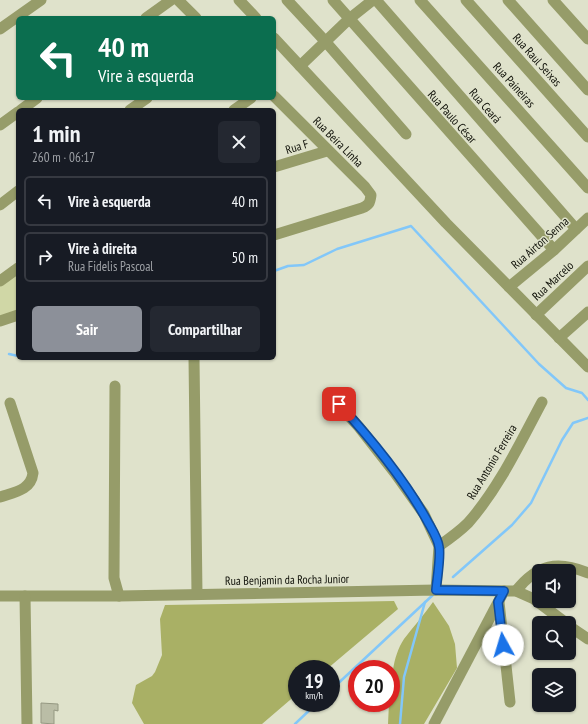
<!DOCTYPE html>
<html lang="pt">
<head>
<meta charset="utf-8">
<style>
	:root { --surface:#171b24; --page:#242831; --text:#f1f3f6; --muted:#9ea1a6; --line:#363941; --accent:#8c9099 }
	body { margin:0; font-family:"PT Sans Narrow",sans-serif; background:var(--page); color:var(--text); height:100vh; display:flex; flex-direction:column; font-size:15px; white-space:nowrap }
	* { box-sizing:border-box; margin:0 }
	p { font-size:13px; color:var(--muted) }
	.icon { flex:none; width:22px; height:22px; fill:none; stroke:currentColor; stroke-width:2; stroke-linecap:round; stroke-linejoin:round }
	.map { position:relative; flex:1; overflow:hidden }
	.sheet { position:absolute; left:16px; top:108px; width:260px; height:252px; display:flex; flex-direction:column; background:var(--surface); border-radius:6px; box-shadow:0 1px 3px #0004 }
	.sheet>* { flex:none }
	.hud { position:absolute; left:16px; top:16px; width:260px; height:84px; border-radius:6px; box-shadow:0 1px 3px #0004; background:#0b6e4f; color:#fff; overflow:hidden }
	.tools { position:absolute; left:532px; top:564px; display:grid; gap:8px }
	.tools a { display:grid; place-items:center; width:44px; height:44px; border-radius:6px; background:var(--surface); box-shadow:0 1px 3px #0004; font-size:20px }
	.speed { position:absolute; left:288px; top:660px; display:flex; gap:8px; font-size:20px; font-weight:700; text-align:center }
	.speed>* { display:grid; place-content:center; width:52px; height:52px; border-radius:50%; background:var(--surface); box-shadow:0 1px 3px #0004; line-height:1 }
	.speed small { font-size:10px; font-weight:400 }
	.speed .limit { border:6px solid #d22; background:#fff; color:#111 }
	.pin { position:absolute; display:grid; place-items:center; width:34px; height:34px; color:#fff; margin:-17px; border-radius:8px; box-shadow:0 2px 6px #0006 }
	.me { position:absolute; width:44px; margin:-22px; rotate:354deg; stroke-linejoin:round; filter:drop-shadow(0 0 3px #0008) }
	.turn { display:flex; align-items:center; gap:14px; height:84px; padding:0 16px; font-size:18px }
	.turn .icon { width:52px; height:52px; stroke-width:2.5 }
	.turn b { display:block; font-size:28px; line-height:34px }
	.round { display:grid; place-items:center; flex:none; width:42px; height:42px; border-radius:6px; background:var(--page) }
	.summary { display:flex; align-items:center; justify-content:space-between; height:68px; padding:0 16px }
	h1 { font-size:24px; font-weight:700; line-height:30px }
	.primary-button { display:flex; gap:8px; margin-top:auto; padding:8px 16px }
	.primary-button a { flex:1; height:46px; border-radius:6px; background:var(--accent); color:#fff; font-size:16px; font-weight:700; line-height:46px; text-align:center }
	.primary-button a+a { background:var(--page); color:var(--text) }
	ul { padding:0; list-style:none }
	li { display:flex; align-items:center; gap:12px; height:50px; margin:0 8px 6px; padding:0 8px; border:2px solid var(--line); border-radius:6px }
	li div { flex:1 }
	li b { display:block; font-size:15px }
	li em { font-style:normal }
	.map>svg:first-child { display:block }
</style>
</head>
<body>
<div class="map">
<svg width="588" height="724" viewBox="0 0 588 724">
	<rect width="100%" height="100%" fill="#dfe2cb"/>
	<polygon fill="#d0d7a6" points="18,270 18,314 0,320 0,283"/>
	<g fill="#a9b065">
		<polygon points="394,601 398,609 327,669 297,669 297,694 262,724 144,724 132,703 136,685 152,676 155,672 162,655 160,619 165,605"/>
		<path d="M 433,602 L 449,626 L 455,644 L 457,668 L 424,724 L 388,724 L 389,703 L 391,703 C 391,682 392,657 404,639 C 413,627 424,615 433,602 Z"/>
	</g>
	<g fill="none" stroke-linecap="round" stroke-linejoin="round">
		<g stroke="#82c7f9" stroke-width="2.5">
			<polyline points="274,271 288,266 304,265 337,249 411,226 539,364 566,388 582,393 588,400"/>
			<polyline points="9,354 18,356"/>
			<polyline points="453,577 512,525 531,503 562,440 573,423 588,418"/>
			<polyline points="331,690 435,593"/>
			<polyline points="295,724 317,703"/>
			<polyline points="400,724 404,677 425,602"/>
		</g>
	</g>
	<polygon fill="#babda6" stroke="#959882" points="41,703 58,704 58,711 54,710 54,724 41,723"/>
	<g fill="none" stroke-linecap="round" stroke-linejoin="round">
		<g stroke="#969c69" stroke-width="11">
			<polyline points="178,0 196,18"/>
			<polyline points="239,0 256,18"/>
			<polyline points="287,0 325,41 406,134"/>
			<polyline points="333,0 554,250"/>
			<polyline points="376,0 576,229"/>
			<polyline points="420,0 588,188"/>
			<polyline points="466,0 588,137"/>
			<polyline points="508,0 588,90"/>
			<polyline points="553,0 588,39"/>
			<polyline points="146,18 171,0"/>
			<polyline points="0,29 41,0"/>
			<polyline points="274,38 446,223 588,367"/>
			<polyline points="300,66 349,19 373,0"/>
			<path d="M 274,96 L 365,187 L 371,195 C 370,203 369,205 362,208 L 274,235"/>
			<polyline points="21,110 37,98"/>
			<polyline points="130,110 147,98"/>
			<polyline points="234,110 251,98"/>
			<polyline points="0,125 18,112"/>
			<polyline points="274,167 327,151"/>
			<polyline points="0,205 18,191"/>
			<polyline points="0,281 18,268"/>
			<polyline points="509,287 554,250 588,218"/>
			<polyline points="536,315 588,266"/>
			<polyline points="0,321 18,315"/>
			<polyline points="559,338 588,312"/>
			<polyline points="194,358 197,594"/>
			<polyline points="115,386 114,578 119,596"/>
			<polyline points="328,393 359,427 395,473 424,514 439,546 436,590"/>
			<path d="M 0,497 C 15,492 31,490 33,473 L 10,403"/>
			<path d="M 439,546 C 449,539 459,532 468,523 C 499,488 520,443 542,402"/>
			<path d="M 516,591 C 537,564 558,560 588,573"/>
			<polyline points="0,596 119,596 436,590 516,591 534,599 566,623"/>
			<polyline points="25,596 27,724"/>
			<polyline points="499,602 510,702"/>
			<polyline points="569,626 588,639"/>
			<polyline points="434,724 504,591"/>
		</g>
	</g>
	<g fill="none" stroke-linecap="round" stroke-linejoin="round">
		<g stroke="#114b97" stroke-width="10">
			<path id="route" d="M 339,404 C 372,440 406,481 429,524 C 433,531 438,539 439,547 C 441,556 437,579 436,590 L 504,591 L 498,602 L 503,645"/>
		</g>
		<use href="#route" stroke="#1a73e8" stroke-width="7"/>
	</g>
	<g text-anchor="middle" stroke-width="3" stroke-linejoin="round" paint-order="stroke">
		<g font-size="12" fill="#0f1008" stroke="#dfe2cb">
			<text transform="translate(537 60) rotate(48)" y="4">Rua Raul Seixas</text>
			<text transform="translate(514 85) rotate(48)" y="4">Rua Paineiras</text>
			<text transform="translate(485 106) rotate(49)" y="4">Rua Ceará</text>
			<text transform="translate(452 117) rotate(48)" y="4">Rua Paulo César</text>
			<text transform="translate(338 142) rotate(45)" y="4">Rua Beira Linha</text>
			<text transform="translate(297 147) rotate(-17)" y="4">Rua F</text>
			<text transform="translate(540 243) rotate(-41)" y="4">Rua Airton Senna</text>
			<text transform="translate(553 281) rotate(-43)" y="4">Rua Marcelo</text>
			<text transform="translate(492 462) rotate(-59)" y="4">Rua Antonio Ferreira</text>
			<text transform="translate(287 580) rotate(-1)" y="4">Rua Benjamin da Rocha Junior</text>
		</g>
	</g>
</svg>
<div class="tools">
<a><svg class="icon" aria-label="sound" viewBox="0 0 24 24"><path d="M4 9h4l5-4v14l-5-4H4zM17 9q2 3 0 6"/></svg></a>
<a><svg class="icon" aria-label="search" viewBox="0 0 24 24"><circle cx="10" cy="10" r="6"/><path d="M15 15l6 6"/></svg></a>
<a><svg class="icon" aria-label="layers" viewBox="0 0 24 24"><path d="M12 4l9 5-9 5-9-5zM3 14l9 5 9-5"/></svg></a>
</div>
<div class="speed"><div>19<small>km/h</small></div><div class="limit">20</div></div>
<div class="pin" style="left:339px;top:404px;background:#d93025"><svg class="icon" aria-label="arrive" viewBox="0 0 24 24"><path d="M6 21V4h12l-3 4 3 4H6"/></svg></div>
<svg class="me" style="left:503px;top:645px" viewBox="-20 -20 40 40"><circle r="19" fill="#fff"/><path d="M0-13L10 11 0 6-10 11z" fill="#1a73e8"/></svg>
<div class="hud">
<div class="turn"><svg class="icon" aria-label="left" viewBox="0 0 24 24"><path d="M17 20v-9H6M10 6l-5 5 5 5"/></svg><div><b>40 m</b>Vire à esquerda</div></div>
</div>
<section class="sheet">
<div class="summary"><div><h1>1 min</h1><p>260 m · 06:17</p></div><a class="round"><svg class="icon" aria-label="close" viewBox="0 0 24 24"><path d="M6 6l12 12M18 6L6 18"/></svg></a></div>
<ul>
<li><svg class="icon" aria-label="left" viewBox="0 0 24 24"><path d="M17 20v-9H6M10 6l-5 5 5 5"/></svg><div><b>Vire à esquerda</b></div><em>40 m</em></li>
<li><svg class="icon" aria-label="right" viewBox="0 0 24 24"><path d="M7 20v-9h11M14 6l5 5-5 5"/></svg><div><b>Vire à direita</b><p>Rua Fidelis Pascoal</p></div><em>50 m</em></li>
</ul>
<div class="primary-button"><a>Sair</a><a>Compartilhar</a></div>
</section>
</div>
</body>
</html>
